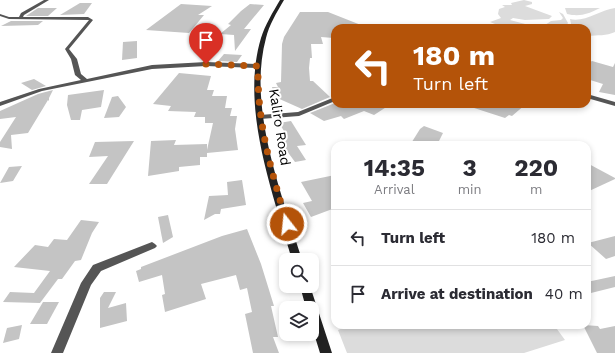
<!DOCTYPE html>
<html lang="en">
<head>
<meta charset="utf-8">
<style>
	:root { --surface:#fff; --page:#f7f7f7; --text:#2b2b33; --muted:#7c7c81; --line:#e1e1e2 }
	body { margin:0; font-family:"Work Sans",sans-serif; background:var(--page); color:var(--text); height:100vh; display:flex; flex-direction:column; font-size:15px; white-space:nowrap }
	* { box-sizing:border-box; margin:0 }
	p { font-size:13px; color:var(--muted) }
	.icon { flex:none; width:22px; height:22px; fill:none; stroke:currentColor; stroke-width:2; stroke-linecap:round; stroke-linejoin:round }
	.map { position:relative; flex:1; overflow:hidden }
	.drawer { position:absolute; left:331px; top:141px; width:260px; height:188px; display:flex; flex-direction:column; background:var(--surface); border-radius:12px; box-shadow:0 2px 6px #0003 }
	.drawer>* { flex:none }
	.banner { position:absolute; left:331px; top:24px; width:260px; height:84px; border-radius:12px; box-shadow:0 2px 6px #0003; background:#b45309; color:#fff; overflow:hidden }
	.controls { position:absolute; left:279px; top:253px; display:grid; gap:8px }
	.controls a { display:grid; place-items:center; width:40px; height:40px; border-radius:8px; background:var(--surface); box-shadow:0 2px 6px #0003; font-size:20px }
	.pin { position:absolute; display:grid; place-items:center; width:34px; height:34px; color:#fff; margin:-41px -17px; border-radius:50% 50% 50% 0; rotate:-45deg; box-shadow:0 0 4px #0007 }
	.pin .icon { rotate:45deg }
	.me { position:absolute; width:44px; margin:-22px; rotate:344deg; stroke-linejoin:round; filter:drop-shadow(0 0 3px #0008) }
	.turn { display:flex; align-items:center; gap:14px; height:84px; padding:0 16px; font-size:18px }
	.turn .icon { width:52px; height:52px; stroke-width:2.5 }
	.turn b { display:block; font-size:28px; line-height:34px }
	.eta { display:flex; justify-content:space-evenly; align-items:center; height:68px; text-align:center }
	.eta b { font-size:24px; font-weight:700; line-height:28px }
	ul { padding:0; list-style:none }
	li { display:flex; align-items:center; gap:12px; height:56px; padding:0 16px; border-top:1px solid var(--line) }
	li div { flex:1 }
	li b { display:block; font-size:15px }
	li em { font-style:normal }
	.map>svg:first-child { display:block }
</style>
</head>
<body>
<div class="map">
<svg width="615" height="353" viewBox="0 0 615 353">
	<rect width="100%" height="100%" fill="#fff"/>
	<g fill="#dcdcdc">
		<polygon points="524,0 532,2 532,4 525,6 552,16 549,19 525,20 513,18 510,20 529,25 545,25 551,21 561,20 563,18 559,12 563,14 568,23 565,28 505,28 490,22 501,18 498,14 499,9 505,7 502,5 512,5 511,3"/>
		<path d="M 565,8 L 600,8 C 588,14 580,17 567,14 Z"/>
		<path d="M 615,8 L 615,32 C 606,36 598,35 588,36 L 587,28 L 570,28 L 571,24 L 570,19 C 584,23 600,10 615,8 Z"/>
		<polygon points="351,325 554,325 565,340 524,353 347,353 338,330"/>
	</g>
	<g fill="#c4c4c4">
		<polygon points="80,3 92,3 84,14 60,15"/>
		<polygon points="181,4 212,6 198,15 204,15 189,33 146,30"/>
		<polygon points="250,4 264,5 244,29 251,29 235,51 234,35 220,34 231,25 228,24 241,11"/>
		<polygon points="38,8 57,8 48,16 26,16"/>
		<polygon points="300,12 328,12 366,27 335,28 334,38 321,37 323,44 311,44 312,58 310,58 309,68 310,81 313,81 330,97 302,109 275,97 272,87 278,87 276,83 281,82 282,44 284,37"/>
		<polygon points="11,21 43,21 38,25 1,26"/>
		<polygon points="137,41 137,58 122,60 123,42"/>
		<polygon points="224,54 242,55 237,62 218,61"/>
		<polygon points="592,61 613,67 615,63 615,95 599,92 603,84 587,79 587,64"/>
		<polygon points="179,73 211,76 207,90 214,90 212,96 227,96 225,108 232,108 230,116 237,116 235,129 238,150 207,153 207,157 200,157 200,165 179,167 179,171 148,176 151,141 176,140 174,145 207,144 207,150 213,123 205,123 205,117 194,117 196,112 168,111 171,106 153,104"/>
		<polygon points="34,79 46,86 32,90 21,83"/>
		<polygon points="53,90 49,98 49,101 48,100 28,133 11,135 12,149 0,147 0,142 16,117 0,119 0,111 38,94"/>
		<polygon points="104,90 101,107 82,110 80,120 71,120 67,105 68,95"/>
		<polygon points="118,96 126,107 119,117 104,118 112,97"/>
		<polygon points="335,103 335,104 391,104 374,115 364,111 344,119 341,116 324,121 310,113"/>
		<polygon points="468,104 526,104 512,116 509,115 505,118 468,106"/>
		<polygon points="291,121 306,145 297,146 306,160 295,162 276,136 284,131 279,123"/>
		<polygon points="424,126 443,133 437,145 410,145 420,129"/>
		<polygon points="134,141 107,184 89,184 108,156 89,157 95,142"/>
		<polygon points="587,163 615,178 615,179 587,192"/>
		<polygon points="22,166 13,181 0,183 9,167"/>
		<polygon points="335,175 335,208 311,217 303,203 312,201 301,182"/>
		<polygon points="242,180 246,205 221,209 220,214 215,214 204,220 209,196 228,195 227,182"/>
		<polygon points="168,215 173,237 163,243 158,217"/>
		<polygon points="81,220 99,222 92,233 81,260 75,261 62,279 58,279 40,303 3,302 10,292 34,293 50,271 14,267 35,245 48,247 54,239 67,240"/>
		<polygon points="247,229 261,264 274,306 271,306 278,337 273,337 279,353 253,353 245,314 252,312 247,288 240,290 236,275 201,284 206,299 165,312 162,295 165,294 162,275 139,282 136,271 141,269 141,267 222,236"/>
		<polygon points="615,236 615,256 606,259 588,243"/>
		<polygon points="615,276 615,287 587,294 587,282"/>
		<polygon points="104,292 116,292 108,308 126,303 127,321 100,328 100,298"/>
		<polygon points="43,302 59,302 47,324 30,324"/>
		<polygon points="22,325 19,339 3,343 7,328"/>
		<polygon points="583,325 598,326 600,329 615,326 615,353 597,353"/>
	</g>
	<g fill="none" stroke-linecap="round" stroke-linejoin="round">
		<g fill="#555" fill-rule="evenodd">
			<polygon points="44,0 49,0 24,15 23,17 88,17 93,20 69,49 77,59 81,74 87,79 152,65 206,62 258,64 261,66 258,68 206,66 152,69 42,91 0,106 0,102 39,89 81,80 75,75 71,59 65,49 89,20 9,19 0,16 0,14 9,17 19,17 21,13"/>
			<polygon points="587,94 615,102 615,106 587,98"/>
			<polygon points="335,97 335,101 299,116 260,119 257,117 260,115 298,112"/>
			<polygon points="152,242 155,244 157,246 155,248 101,271 91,285 63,353 51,353 81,283 93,265"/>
		</g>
		<g fill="#222" fill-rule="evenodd">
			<path d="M 280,0 L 284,0 C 277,12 269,25 266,38 C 247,108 282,194 302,260 L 292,260 C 273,193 240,108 261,38 C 265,25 273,12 280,0 Z"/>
			<polygon points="300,286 310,286 332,353 320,353 312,327 312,308 306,308"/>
		</g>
	</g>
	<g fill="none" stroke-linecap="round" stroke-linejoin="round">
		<path stroke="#b45309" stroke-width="7" stroke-dasharray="0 12.6" d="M 206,64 L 258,66 C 257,124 271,169 287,224"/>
	</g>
	<g text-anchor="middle" stroke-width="4" stroke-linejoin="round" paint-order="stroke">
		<g font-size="14" fill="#000" stroke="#fff">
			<text transform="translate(280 127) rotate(81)" y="5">Kaliro Road</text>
		</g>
	</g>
</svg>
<div class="controls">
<a><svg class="icon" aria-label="search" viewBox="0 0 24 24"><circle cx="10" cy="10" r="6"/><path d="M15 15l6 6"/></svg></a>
<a><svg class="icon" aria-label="layers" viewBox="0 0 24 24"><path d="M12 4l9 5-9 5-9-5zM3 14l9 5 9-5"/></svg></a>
</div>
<div class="pin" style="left:206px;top:64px;background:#d93025"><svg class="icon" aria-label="arrive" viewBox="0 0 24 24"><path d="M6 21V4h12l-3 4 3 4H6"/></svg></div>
<svg class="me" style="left:287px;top:224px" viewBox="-20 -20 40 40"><circle r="17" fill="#b45309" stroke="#fff" stroke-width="3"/><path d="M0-11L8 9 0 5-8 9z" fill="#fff"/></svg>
<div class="banner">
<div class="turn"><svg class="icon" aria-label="left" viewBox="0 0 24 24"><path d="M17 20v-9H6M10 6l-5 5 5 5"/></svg><div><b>180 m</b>Turn left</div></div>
</div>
<section class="drawer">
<div class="eta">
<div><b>14:35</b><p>Arrival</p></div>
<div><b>3</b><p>min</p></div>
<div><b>220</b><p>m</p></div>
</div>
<ul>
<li><svg class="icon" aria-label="left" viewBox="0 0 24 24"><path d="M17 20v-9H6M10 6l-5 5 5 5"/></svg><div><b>Turn left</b></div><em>180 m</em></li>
<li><svg class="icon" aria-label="arrive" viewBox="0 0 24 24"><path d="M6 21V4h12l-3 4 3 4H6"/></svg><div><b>Arrive at destination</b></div><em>40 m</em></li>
</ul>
</section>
</div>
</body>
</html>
